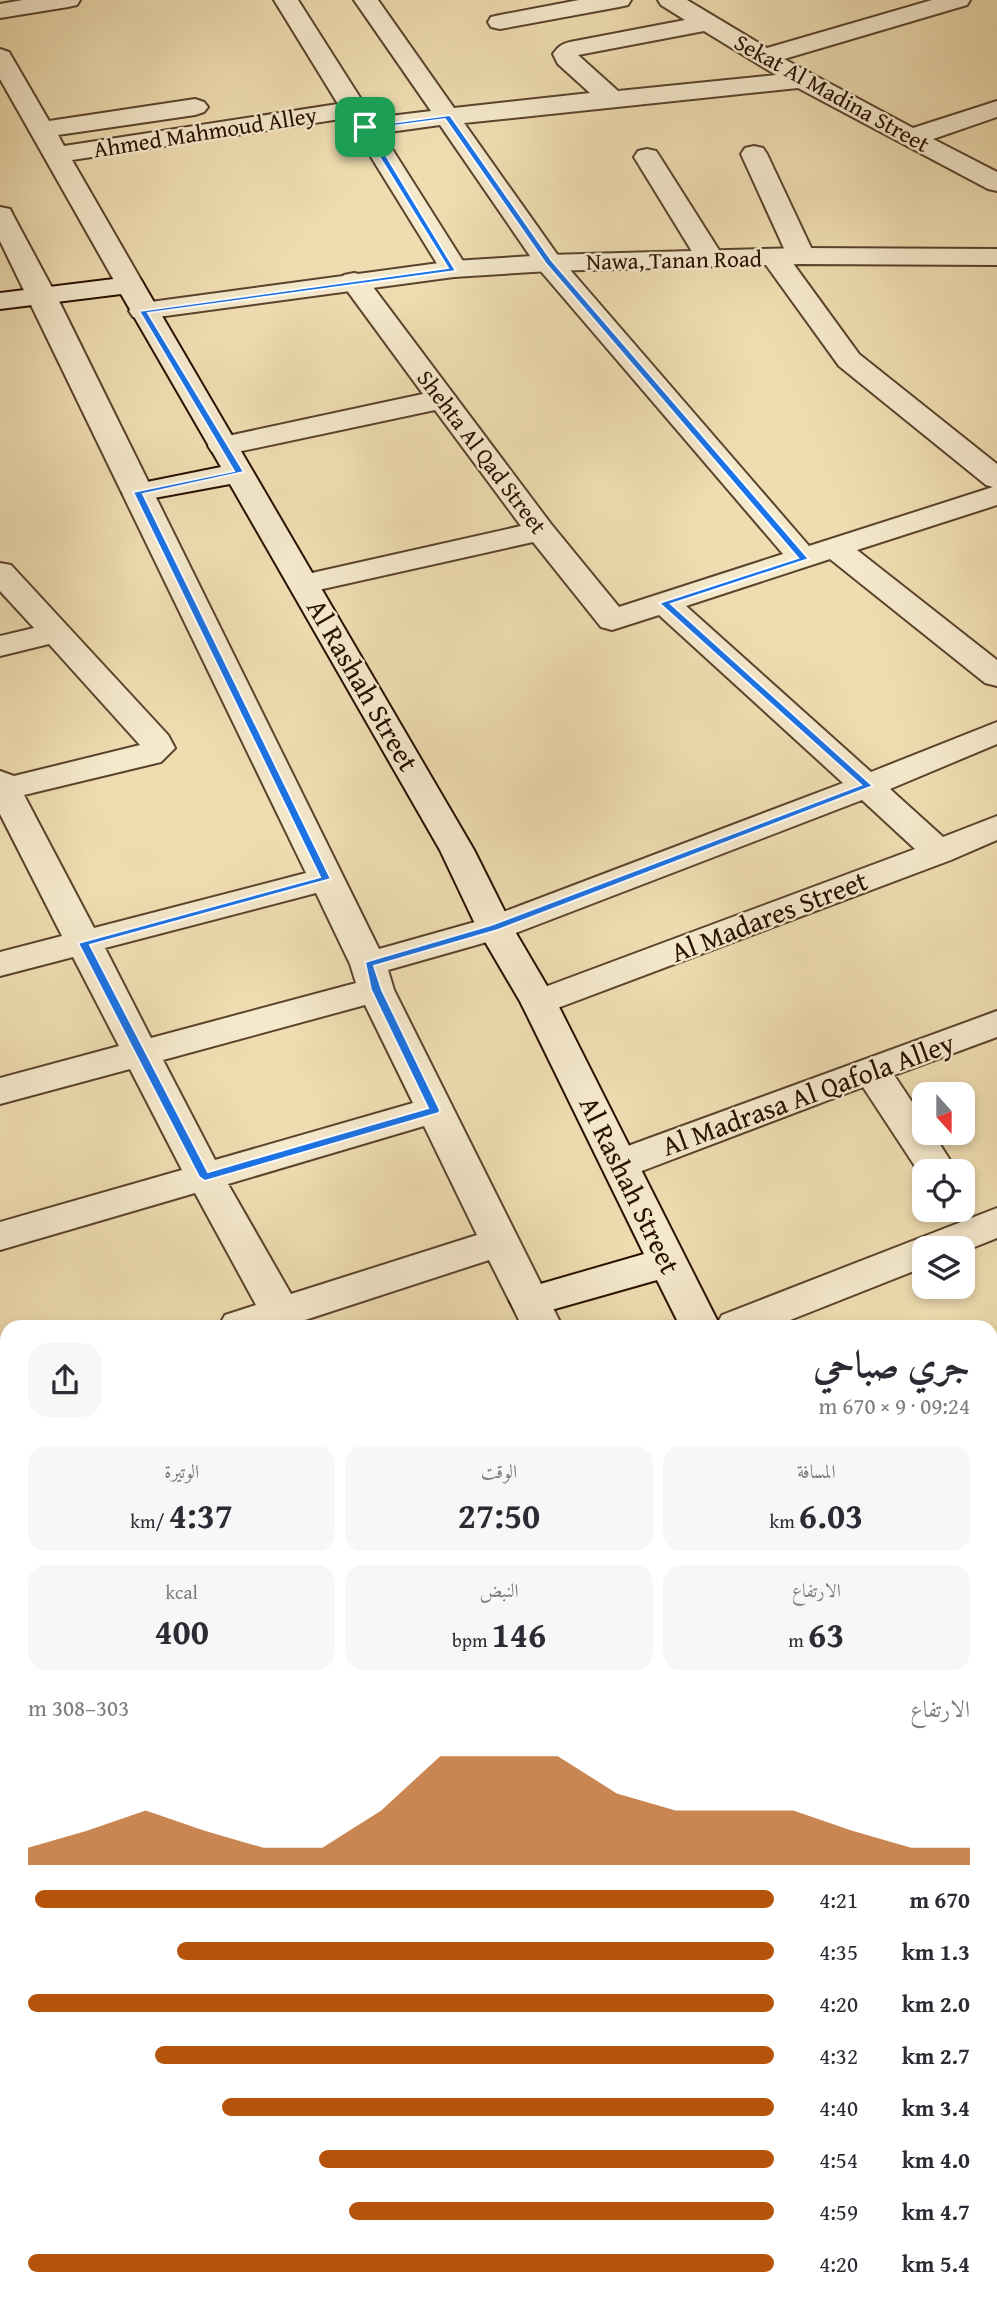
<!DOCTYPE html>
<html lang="ar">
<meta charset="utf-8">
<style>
:root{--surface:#fff;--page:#f7f7f7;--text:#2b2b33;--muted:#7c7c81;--accent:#b45309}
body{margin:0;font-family:"Gentium Book Plus",Amiri,serif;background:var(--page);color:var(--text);direction:rtl;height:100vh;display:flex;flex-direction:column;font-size:26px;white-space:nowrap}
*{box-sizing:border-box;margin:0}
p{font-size:23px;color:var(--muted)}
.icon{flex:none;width:38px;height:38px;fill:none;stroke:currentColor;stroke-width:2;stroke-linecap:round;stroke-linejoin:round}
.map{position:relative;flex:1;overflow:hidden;direction:ltr}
.side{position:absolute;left:0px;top:1320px;width:998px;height:989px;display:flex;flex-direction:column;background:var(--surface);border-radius:21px 21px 0 0;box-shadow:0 4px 10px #0003;direction:rtl}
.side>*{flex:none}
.needle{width:46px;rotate:159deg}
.fabs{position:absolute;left:912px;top:1082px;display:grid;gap:14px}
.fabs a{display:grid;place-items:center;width:63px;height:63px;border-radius:14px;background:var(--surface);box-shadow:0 4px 10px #0003;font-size:35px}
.pin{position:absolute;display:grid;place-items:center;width:60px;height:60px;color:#fff;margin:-30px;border-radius:14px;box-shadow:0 4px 10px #0006}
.round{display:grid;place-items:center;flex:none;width:74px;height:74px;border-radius:21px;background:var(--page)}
.summary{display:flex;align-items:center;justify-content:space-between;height:119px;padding:0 28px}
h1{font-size:38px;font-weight:700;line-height:52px}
.stats{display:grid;grid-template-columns:repeat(3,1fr);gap:10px;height:119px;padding:7px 28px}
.stats div{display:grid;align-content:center;border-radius:18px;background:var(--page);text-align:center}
.stats b{font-size:35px;font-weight:700}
.stats small{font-size:19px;font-weight:400}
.stats p{font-size:19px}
.chart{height:196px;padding:14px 28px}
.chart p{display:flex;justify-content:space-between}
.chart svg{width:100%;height:126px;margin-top:7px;fill:var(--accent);opacity:.7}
ul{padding:0 28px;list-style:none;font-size:23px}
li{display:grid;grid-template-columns:112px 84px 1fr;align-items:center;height:52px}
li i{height:18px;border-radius:9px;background:var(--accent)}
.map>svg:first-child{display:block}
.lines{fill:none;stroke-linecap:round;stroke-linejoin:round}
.minor-casing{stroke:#5a432d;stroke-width:4}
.tertiary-casing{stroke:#5a432d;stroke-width:4}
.secondary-casing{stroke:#281001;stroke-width:4}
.minor{fill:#f5e9cc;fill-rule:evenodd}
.tertiary{fill:#f5e9cc;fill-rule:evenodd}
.secondary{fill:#f5e9cc;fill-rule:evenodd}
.route{fill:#1a73e8;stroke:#fff;stroke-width:2;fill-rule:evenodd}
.labels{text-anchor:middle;stroke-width:5;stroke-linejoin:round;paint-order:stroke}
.far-street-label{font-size:23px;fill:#281001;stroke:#f5e9cc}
.street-label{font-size:28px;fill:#281001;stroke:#f5e9cc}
</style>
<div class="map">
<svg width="997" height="2308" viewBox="0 0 997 2308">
<rect width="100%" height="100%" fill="#efddb1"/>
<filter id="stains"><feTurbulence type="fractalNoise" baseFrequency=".00286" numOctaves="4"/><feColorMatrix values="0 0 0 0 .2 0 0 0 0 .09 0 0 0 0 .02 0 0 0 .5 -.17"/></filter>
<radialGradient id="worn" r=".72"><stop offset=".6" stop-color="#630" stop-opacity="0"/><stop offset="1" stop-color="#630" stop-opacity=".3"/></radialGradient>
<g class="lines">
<!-- minor casing -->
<g class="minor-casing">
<path id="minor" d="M23 0H80L77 5 68 7 0 18V4Z
M274 0H298L373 118 431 111 354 0H378L454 108 590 93 558 64 553 54C558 47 561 44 570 42L685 20 661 5 658 0H687L767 48 932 0H970L967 5 784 59 913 128 997 101V117L933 139 997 172V191L988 189 798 88 464 123 559 257 809 546 993 487 986 485 839 366 761 258 765 252 775 250 787 255 741 154 745 148 754 146 763 148 767 154 815 256 811 262 801 264 792 262 859 354 997 464V505L857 550 997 660V686L985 683 830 559 686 606 871 772 997 722V744L890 789 943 837 997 816V840L951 860 539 1015 526 1012 521 1003 526 994 915 849 862 800 508 936 388 970 394 990 562 1326H522L489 1260 305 1320 308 1326H219L225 1315 256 1305 195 1193 0 1250V1222L182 1170 130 1069 0 1104V1078L119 1046 73 957 0 976V952L62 936 0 814V771L14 776 140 745 49 644 0 656V636L34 628 0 591V563L11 565 168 735 175 748 161 762 24 795 94 928 306 873 0 241V207L10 209 13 215 57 297 379 949 482 920 843 783 659 615 612 630 601 627 533 542 305 593 294 591 289 584 294 577 521 526 435 410 223 455 212 452 208 446 212 440 223 437 423 394 340 281 344 275 354 273 364 275 551 524 619 607 783 554 539 269 440 125 382 133 468 269 464 275 454 277 444 275 347 118 72 160 144 285 140 291 130 293 120 291 0 79V49L9 52 49 121 195 99 204 102 208 107 204 112 195 115 58 135 64 146 338 104ZM704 31 776 75 618 91 578 55ZM316 893 350 964 356 983 151 1038 105 948ZM365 1005 413 1103 215 1160 163 1060ZM424 1126 477 1235 291 1294 228 1184Z
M579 0H631L628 5 619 7 500 29 491 27 488 22 491 17 500 15Z
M647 149 656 151 660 157 724 258 720 264 710 266 700 264 696 258 634 157 638 151Z
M997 1011V1037L894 1075 924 1120V1132H932L957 1171H924V1180L863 1087 634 1174 620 1177 606 1174 601 1164 606 1154Z
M997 1208V1238L962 1252V1248H924V1267L775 1326H716L722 1315Z
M997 1336V1366L990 1368V1338Z
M7 1385V1417L0 1419V1387Z
M7 1526V1560L0 1562V1528Z
M5 1669H7V1711L0 1709V1670Z
M997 1750V1788L990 1789V1751Z
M7 2219V2267L0 2269V2221Z
M990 2236 997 2238V2299L990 2296Z
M240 2301H292L294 2308H242Z
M700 2301H752L755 2308H703Z"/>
</g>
<!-- tertiary casing -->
<g class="tertiary-casing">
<path id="tertiary" d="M801 248 997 249V265L801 264 549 271 454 277 143 319 133 317 129 311 133 305 143 303 454 261 549 255Z"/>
</g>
<!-- secondary casing -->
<g class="secondary-casing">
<path id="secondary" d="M130 277 140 279 144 285 474 850 513 928 557 1003 720 1326H680L657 1280 530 1316 516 1311 510 1301 516 1291 644 1254 521 1003 477 928 440 850 230 484 138 501 127 498 123 492 127 486 221 467 121 294 0 309V293Z
M990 1888 997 1890V1942L990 1939Z"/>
</g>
<!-- minor -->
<use href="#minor" class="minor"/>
<!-- tertiary -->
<use href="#tertiary" class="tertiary"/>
<!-- secondary -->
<use href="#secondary" class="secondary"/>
</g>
<!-- route -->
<path class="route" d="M450 115 552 261 809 559 671 604 873 786 498 930 374 966 382 990 440 1110 439 1113 205 1181 199 1177 78 943 320 877 133 492 234 471 139 311 448 268 361 127ZM445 119 546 264 798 558 659 603 861 785 491 925 365 962 371 990 428 1108 208 1172 90 945 331 879 143 494 244 472 148 313 456 271 370 129Z"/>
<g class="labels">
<!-- far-street labels -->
<g class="far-street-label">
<text transform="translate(832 93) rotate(29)" y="8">Sekat Al Madina Street</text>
<text transform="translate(205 132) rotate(-9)" y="8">Ahmed Mahmoud Alley</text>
<text transform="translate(674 260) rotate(-1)" y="8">Nawa, Tanan Road</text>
<text transform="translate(482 452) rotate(53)" y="8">Shehta Al Qad Street</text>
</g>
<!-- street labels -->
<g class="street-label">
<text transform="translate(363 685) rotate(60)" y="10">Al Rashah Street</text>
<text transform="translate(769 916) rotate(-21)" y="10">Al Madares Street</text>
<text transform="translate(808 1094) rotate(-20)" y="10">Al Madrasa Al Qafola Alley</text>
<text transform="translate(630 1185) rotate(64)" y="10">Al Rashah Street</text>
</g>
</g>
<rect width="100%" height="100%" filter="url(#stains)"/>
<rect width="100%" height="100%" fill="url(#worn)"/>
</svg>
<div class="fabs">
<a><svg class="needle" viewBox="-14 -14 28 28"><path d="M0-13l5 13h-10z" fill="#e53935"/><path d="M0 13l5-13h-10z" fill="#7c7c81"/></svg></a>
<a><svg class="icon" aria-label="locate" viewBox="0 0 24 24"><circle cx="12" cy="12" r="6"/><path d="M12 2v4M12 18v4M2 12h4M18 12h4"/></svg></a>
<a><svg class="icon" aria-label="layers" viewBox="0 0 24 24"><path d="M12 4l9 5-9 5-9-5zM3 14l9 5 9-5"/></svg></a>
</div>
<div class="pin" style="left:365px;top:127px;background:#1e9e55"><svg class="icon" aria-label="arrive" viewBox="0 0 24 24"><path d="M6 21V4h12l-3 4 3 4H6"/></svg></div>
<section class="side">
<div class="summary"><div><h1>جري صباحي</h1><p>09:24 · 9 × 670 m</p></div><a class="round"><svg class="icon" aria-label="share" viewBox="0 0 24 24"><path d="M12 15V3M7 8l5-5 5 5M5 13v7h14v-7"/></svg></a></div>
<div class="stats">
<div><p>المسافة</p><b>6.03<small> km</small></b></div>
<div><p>الوقت</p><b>27:50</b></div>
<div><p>الوتيرة</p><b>4:37<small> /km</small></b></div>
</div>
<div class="stats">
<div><p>الارتفاع</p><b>63<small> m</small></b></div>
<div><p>النبض</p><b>146<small> bpm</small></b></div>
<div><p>kcal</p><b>400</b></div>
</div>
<div class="chart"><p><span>الارتفاع</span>303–308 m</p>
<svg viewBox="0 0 160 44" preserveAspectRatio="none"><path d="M0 44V38L10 32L20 25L30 32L40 38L50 38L60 25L70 6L80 6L90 6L100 19L110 25L120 25L130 25L140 32L150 38L160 38V44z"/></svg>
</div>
<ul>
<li><b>670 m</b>4:21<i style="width:99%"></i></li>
<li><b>1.3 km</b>4:35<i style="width:80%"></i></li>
<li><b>2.0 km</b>4:20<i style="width:100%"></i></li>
<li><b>2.7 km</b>4:32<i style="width:83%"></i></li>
<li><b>3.4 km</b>4:40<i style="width:74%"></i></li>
<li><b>4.0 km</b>4:54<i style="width:61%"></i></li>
<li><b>4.7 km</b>4:59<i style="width:57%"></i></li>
<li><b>5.4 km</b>4:20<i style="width:100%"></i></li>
</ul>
</section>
</div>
